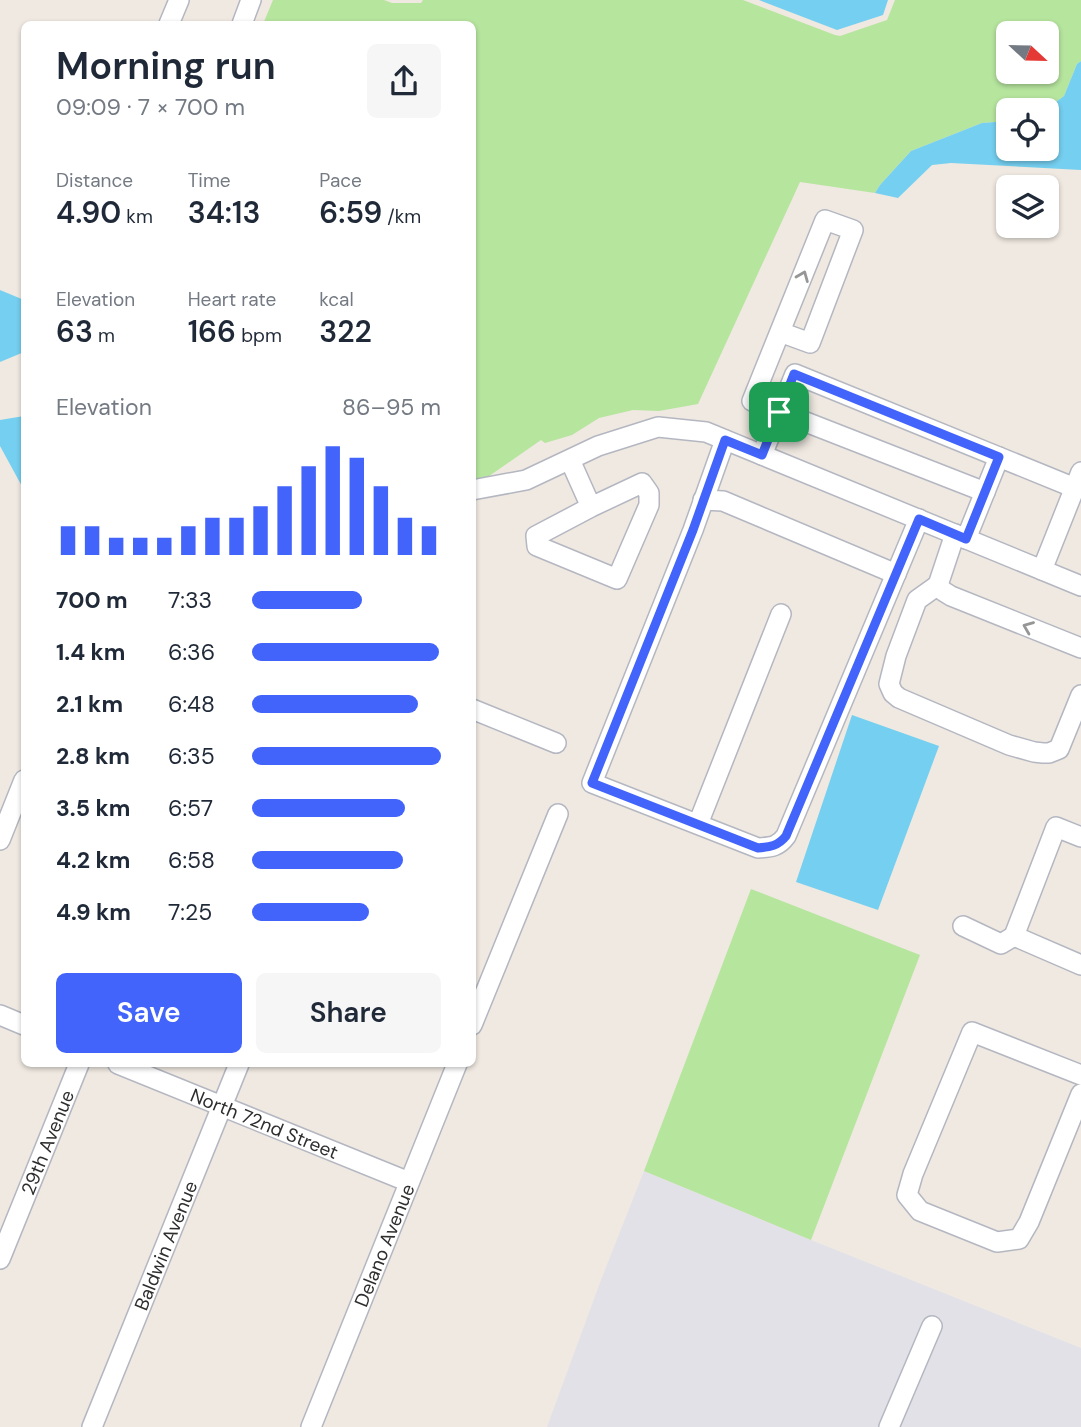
<!DOCTYPE html>
<meta charset="utf-8">
<style>
:root{--surface:#fff;--page:#f6f6f7;--text:#1f2937;--muted:#747a83;--accent:#4264fb}
body{margin:0;font-family:"DM Sans",sans-serif;background:var(--page);color:var(--text);height:100vh;display:flex;flex-direction:column;font-size:26px;white-space:nowrap}
*{box-sizing:border-box;margin:0}
p{font-size:23px;color:var(--muted)}
.icon{flex:none;width:38px;height:38px;fill:none;stroke:currentColor;stroke-width:2;stroke-linecap:round;stroke-linejoin:round}
.map{position:relative;flex:1;overflow:hidden}
.panel{position:absolute;left:21px;top:21px;width:455px;height:1046px;display:flex;flex-direction:column;background:var(--surface);border-radius:10px;box-shadow:0 2px 5px #0004}
.panel>*{flex:none}
.needle{width:46px;rotate:112deg}
.controls{position:absolute;left:996px;top:21px;display:grid;gap:14px}
.controls a{display:grid;place-items:center;width:63px;height:63px;border-radius:10px;background:var(--surface);box-shadow:0 2px 5px #0004;font-size:35px}
.pin{position:absolute;display:grid;place-items:center;width:60px;height:60px;color:#fff;margin:-30px;border-radius:14px;box-shadow:0 4px 10px #0006}
.round{display:grid;place-items:center;flex:none;width:74px;height:74px;border-radius:10px;background:var(--page)}
.head{display:flex;align-items:center;justify-content:space-between;height:119px;padding:0 35px}
h1{font-size:38px;font-weight:600;line-height:52px}
.stats{display:grid;grid-template-columns:repeat(3,1fr);gap:10px;height:119px;padding:7px 35px}
.stats div{display:grid;align-content:center}
.stats b{font-size:30px;font-weight:600}
.stats small{font-size:19px;font-weight:400}
.stats p{font-size:19px}
.chart{height:196px;padding:14px 35px}
.chart p{display:flex;justify-content:space-between}
.chart svg{width:100%;height:126px;margin-top:7px;stroke:var(--accent);stroke-width:6}
.primary-button{display:flex;gap:14px;margin-top:auto;padding:14px 35px}
.primary-button a{flex:1;height:80px;border-radius:10px;background:var(--accent);color:#fff;font-size:28px;font-weight:600;line-height:80px;text-align:center}
.primary-button a+a{background:var(--page);color:var(--text)}
ul{padding:0 35px;list-style:none;font-size:23px}
li{display:grid;grid-template-columns:112px 84px 1fr;align-items:center;height:52px}
li i{height:18px;border-radius:9px;background:var(--accent)}
.map>svg:first-child{display:block}
.industrial{fill:#e3e1e8}
.green{fill:#b6e59e;fill-rule:evenodd}
.water{fill:#75cff0}
.lines{fill:none;stroke-linecap:round;stroke-linejoin:round}
.minor-casing{stroke:#b4b7c1;stroke-width:22}
.minor{stroke:#fff;stroke-width:19}
.oneway{stroke:#969696}
.route-casing{stroke:#fff;stroke-width:14}
.route{stroke:#4264fb;stroke-width:9}
.labels{text-anchor:middle;stroke-width:7;stroke-linejoin:round;paint-order:stroke}
.street-label{font-size:19px;fill:#2e2e2e;stroke:#fff}
</style>
<div class="map">
<svg width="1081" height="1427" viewBox="0 0 1081 1427">
<rect width="100%" height="100%" fill="#efe9e1"/>
<!-- industrial -->
<path class="industrial" d="M644 1171 811 1240 1081 1348V1427H547L601 1280Z"/>
<!-- green -->
<path class="green" d="M273 0H384L392 3H421L423 0H743L835 35 840 36 887 20 895 0H1081V61L1077 64 1064 96 1045 110H1008V121L982 123 911 151 880 185 875 193 800 182 698 404 659 411 633 410 599 418 572 435 545 443 541 440 482 481 473 483 472 24H263ZM1008 33H1046V72H1008Z
M751 889 920 955 811 1240 644 1171Z"/>
<!-- water -->
<path class="water" d="M759 0H888L883 15 837 30Z
M1081 61V170L951 163 932 165 898 198 875 193 880 185 911 151 982 123 1008 121V149H1046L1045 110 1064 96 1077 64Z
M0 290 24 300V352L0 362Z
M24 416V490L0 446V420Z
M852 715 939 746 878 910 796 882Z"/>
<g class="lines">
<!-- minor casing -->
<g class="minor-casing">
<g id="minor">
<path d="M169 24 179 0"/>
<path d="M242 24 251 0"/>
<path d="M780 332 810 343 853 230 825 220 752 401 985 492"/>
<path d="M725 440 693 530 592 783 758 848C771 847 778 847 786 836L919 519"/>
<path d="M762 455 795 374 1075 488"/>
<path d="M570 460 591 507 642 483 649 493V505L617 579 537 546 536 536 591 507"/>
<path d="M472 490 526 480 598 446 658 427 706 432 1081 586"/>
<path d="M703 500 723 501 896 574"/>
<path d="M955 534 938 585 943 591 951 596 1081 648"/>
<path d="M966 539 999 457"/>
<path d="M1042 570 1081 472"/>
<path d="M938 585 917 600 896 656 889 684 893 693 899 698 1009 745 1034 752 1043 753H1049L1059 749 1081 695"/>
<path d="M472 709 556 743"/>
<path d="M698 824 781 614"/>
<path d="M0 840 24 780"/>
<path d="M963 926 1001 944 1014 936 1056 827 1081 837"/>
<path d="M1014 936 1081 965"/>
<path d="M0 1015 24 1025"/>
<path d="M472 1025 558 814"/>
<path id="s1" d="M118 1064 409 1182"/>
<path d="M1081 1075 972 1032 913 1174 907 1195 920 1211 997 1242 1019 1239 1029 1222 1081 1094"/>
<path id="s2" d="M0 1259 79 1064"/>
<path id="s3" d="M92 1427 239 1064"/>
<path id="s4" d="M311 1427 457 1064"/>
<path d="M889 1427 932 1326"/>
</g>
</g>
<!-- minor -->
<use href="#minor" class="minor"/>
</g>
<!-- one-way arrows -->
<defs><path id="oneway-chevron" d="M-2-3.5L2.5 0L-2 3.5" fill="none" stroke-width="1.6" stroke-linecap="round" stroke-linejoin="round" transform="scale(1.75)"/></defs>
<g class="oneway">
<use href="#oneway-chevron" transform="translate(803 276) rotate(-68)"/>
<use href="#oneway-chevron" transform="translate(1028 627) rotate(-158)"/>
</g>
<g class="lines">
<!-- route casing -->
<g class="route-casing">
<path id="route" d="M794 374 999 457 966 539 919 519 786 836C778 846 770 847 758 848L592 783 693 530 725 440 762 455Z"/>
</g>
<!-- route -->
<use href="#route" class="route"/>
</g>
<g class="labels">
<!-- street labels -->
<g class="street-label">
<text dy="7" stroke="none"><textPath href="#s1" startOffset="158">North 72nd Street</textPath></text>
<text dy="7" stroke="none"><textPath href="#s2" startOffset="126">29th Avenue</textPath></text>
<text dy="7" stroke="none"><textPath href="#s3" startOffset="196">Baldwin Avenue</textPath></text>
<text dy="7" stroke="none"><textPath href="#s4" startOffset="196">Delano Avenue</textPath></text>
</g>
</g>
</svg>
<div class="controls">
<a><svg class="needle" viewBox="-14 -14 28 28"><path d="M0-13l5 13h-10z" fill="#e53935"/><path d="M0 13l5-13h-10z" fill="#747a83"/></svg></a>
<a><svg class="icon" aria-label="locate" viewBox="0 0 24 24"><circle cx="12" cy="12" r="6"/><path d="M12 2v4M12 18v4M2 12h4M18 12h4"/></svg></a>
<a><svg class="icon" aria-label="layers" viewBox="0 0 24 24"><path d="M12 4l9 5-9 5-9-5zM3 14l9 5 9-5"/></svg></a>
</div>
<div class="pin" style="left:779px;top:412px;background:#1e9e55"><svg class="icon" aria-label="arrive" viewBox="0 0 24 24"><path d="M6 21V4h12l-3 4 3 4H6"/></svg></div>
<section class="panel">
<div class="head"><div><h1>Morning run</h1><p>09:09 · 7 × 700 m</p></div><a class="round"><svg class="icon" aria-label="share" viewBox="0 0 24 24"><path d="M12 15V3M7 8l5-5 5 5M5 13v7h14v-7"/></svg></a></div>
<div class="stats">
<div><p>Distance</p><b>4.90<small> km</small></b></div>
<div><p>Time</p><b>34:13</b></div>
<div><p>Pace</p><b>6:59<small> /km</small></b></div>
</div>
<div class="stats">
<div><p>Elevation</p><b>63<small> m</small></b></div>
<div><p>Heart rate</p><b>166<small> bpm</small></b></div>
<div><p>kcal</p><b>322</b></div>
</div>
<div class="chart"><p><span>Elevation</span>86–95 m</p>
<svg viewBox="0 0 160 44" preserveAspectRatio="none"><path d="M5 44V34M15 44V34M25 44V38M35 44V38M45 44V38M55 44V34M65 44V31M75 44V31M85 44V27M95 44V20M105 44V13M115 44V6M125 44V10M135 44V20M145 44V31M155 44V34"/></svg>
</div>
<ul>
<li><b>700 m</b>7:33<i style="width:58%"></i></li>
<li><b>1.4 km</b>6:36<i style="width:99%"></i></li>
<li><b>2.1 km</b>6:48<i style="width:88%"></i></li>
<li><b>2.8 km</b>6:35<i style="width:100%"></i></li>
<li><b>3.5 km</b>6:57<i style="width:81%"></i></li>
<li><b>4.2 km</b>6:58<i style="width:80%"></i></li>
<li><b>4.9 km</b>7:25<i style="width:62%"></i></li>
</ul>
<div class="primary-button"><a>Save</a><a>Share</a></div>
</section>
</div>
